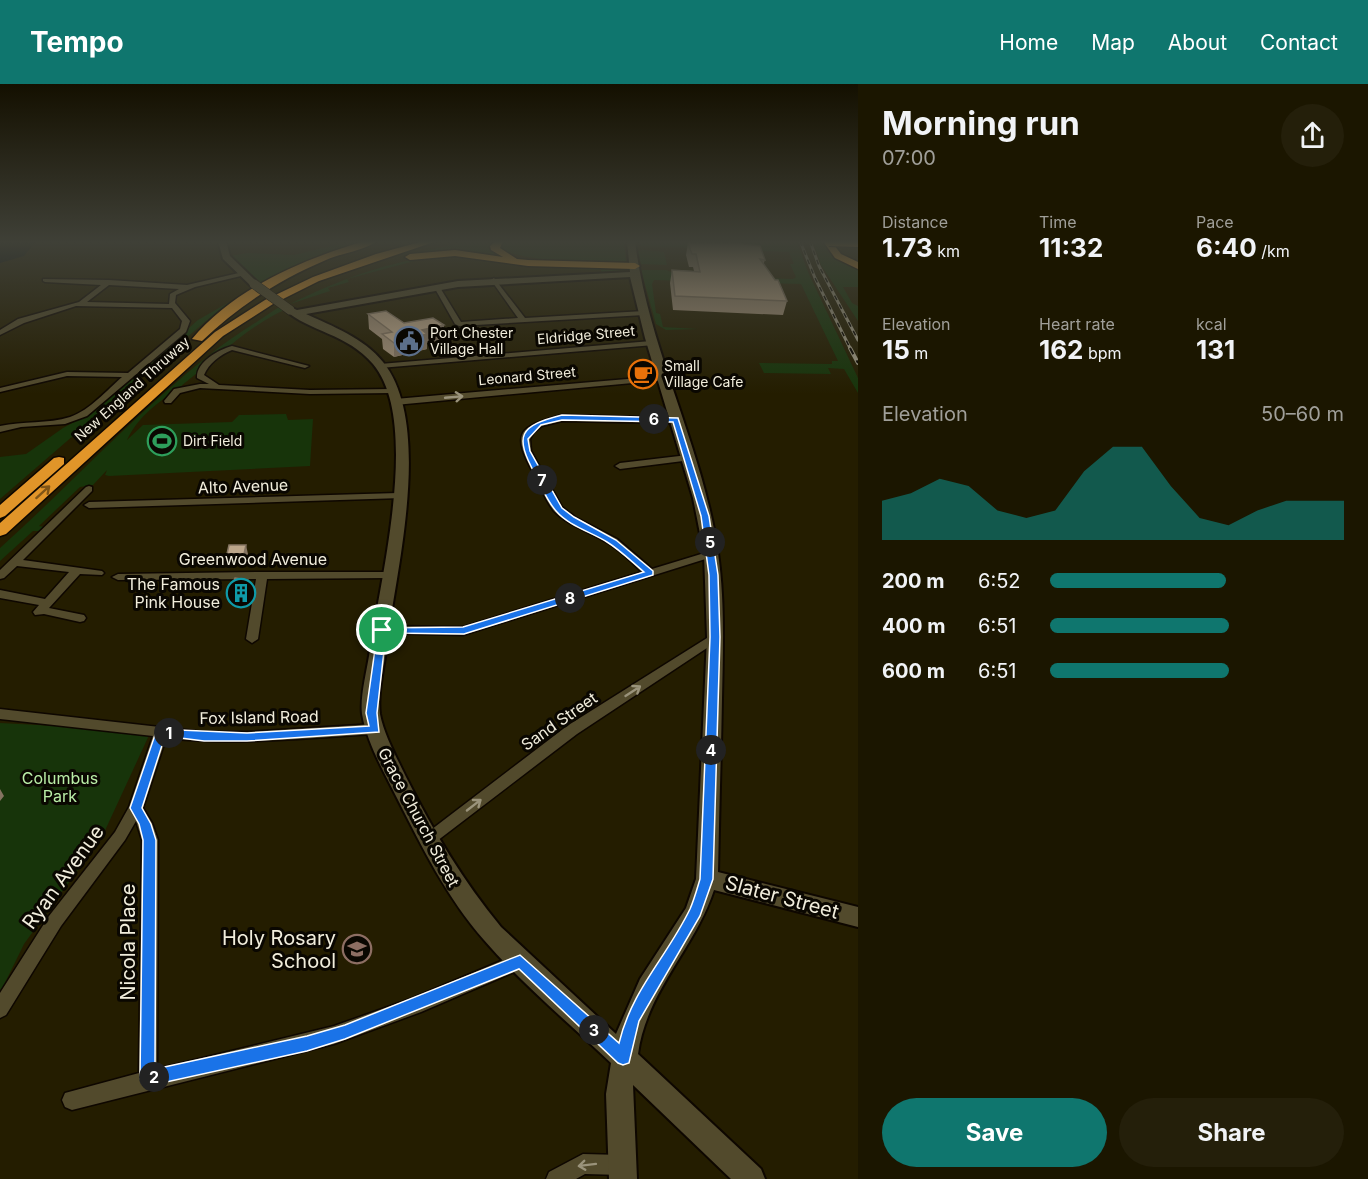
<!DOCTYPE html>
<meta charset="utf-8">
<style>
:root{--surface:#1b1600;--page:#241f0a;--text:#f1f3f6;--muted:#a09f99;--accent:#0f766e}
body{margin:0;font-family:Inter,sans-serif;background:var(--page);color:var(--text);height:100vh;display:flex;flex-direction:column;font-size:22px;white-space:nowrap}
*{box-sizing:border-box;margin:0}
p{font-size:20px;color:var(--muted)}
.icon{flex:none;width:33px;height:33px;fill:none;stroke:currentColor;stroke-width:2;stroke-linecap:round;stroke-linejoin:round}
.map{position:relative;flex:1;overflow:hidden}
.sheet{display:flex;flex-direction:column;background:var(--surface);width:510px}
.sheet>*{flex:none}
.pin{position:absolute;display:grid;place-items:center;width:51px;height:51px;color:#fff;margin:-26px;border:3px solid #fff;border-radius:50%;box-shadow:0 2px 6px #0007}
.km{position:absolute;width:30px;height:30px;margin:-15px;border-radius:50%;background:#222;color:#fff;font-size:16px;line-height:30px;text-align:center}
.round{display:grid;place-items:center;flex:none;width:63px;height:63px;border-radius:32px;background:var(--page)}
.headline{display:flex;align-items:center;justify-content:space-between;height:102px;padding:0 24px}
h1{font-size:33px;font-weight:700;line-height:45px}
.figures{display:grid;grid-template-columns:repeat(3,1fr);gap:9px;height:102px;padding:6px 24px}
.figures div{display:grid;align-content:center}
.figures b{font-size:26px;font-weight:700}
.figures small{font-size:16px;font-weight:400}
.figures p{font-size:16px}
.chart{height:168px;padding:12px 24px}
.chart p{display:flex;justify-content:space-between}
.chart svg{width:100%;height:108px;margin-top:6px;fill:var(--accent);opacity:.7}
.action{display:flex;gap:12px;margin-top:auto;padding:12px 24px}
.action a{flex:1;height:69px;border-radius:36px;background:var(--accent);color:#fff;font-size:24px;font-weight:700;line-height:69px;text-align:center}
.action a+a{background:var(--page);color:var(--text)}
ul{padding:0 24px;list-style:none;font-size:20px}
li{display:grid;grid-template-columns:96px 72px 1fr;align-items:center;height:45px}
li i{height:15px;border-radius:8px;background:var(--accent)}
header{display:flex;align-items:center;gap:36px;box-sizing:border-box;height:84px;padding:0 30px;background:var(--accent);color:#fff}
header strong{font-size:28px}
nav{display:flex;gap:33px;margin-inline-start:auto;font-size:21px}
main{display:flex;flex:1;min-height:0}
.map>svg:first-child{display:block}
.green{fill:#17340a}
.water{fill:#00090d}
.lines{fill:none;stroke-linecap:round;stroke-linejoin:round}
.minor-casing{stroke:#0e0700;stroke-width:3}
.tertiary-casing{stroke:#0e0700;stroke-width:4}
.motorway-casing{stroke:#0e0700;stroke-width:3}
.minor{fill:#524a2c;fill-rule:evenodd}
.tertiary{fill:#524a2c;fill-rule:evenodd}
.motorway{fill:#e19529;fill-rule:evenodd}
.rail-far1-casing{stroke:#9d9782;stroke-width:3}
.rail-casing{stroke:#9d9782;stroke-width:4}
.rail-far1{stroke:#0a0701;stroke-width:1.5;stroke-dasharray:5;stroke-linecap:butt}
.rail{stroke:#0a0701;stroke-width:2;stroke-dasharray:7;stroke-linecap:butt}
.tertiary-bridge-casing{stroke:#0e0700;stroke-width:10;stroke-linecap:butt}
.motorway-bridge-casing{stroke:#0e0700;stroke-width:12;stroke-linecap:butt}
.tertiary-bridge{stroke:#524a2c;stroke-width:9}
.motorway-bridge{stroke:#e19529;stroke-width:10}
.wall{fill:#a28f77}
.shaded-wall{fill:#847461}
.building{fill:#bca68a;stroke:#847461;stroke-width:1.5}
.oneway{stroke:#9a937b}
.oneway2{stroke:#805517}
.route{fill:#1a73e8;stroke:#fff;stroke-width:1.5;fill-rule:evenodd}
.labels{text-anchor:middle;stroke-width:6;stroke-linejoin:round;paint-order:stroke}
.far-poi-label{font-size:14px;fill:#f1eddc;stroke:#0a0701;text-anchor:start}
.far-street-label{font-size:14px;fill:#f1eddc;stroke:#0a0701}
.street-label{font-size:16px;fill:#f1eddc;stroke:#0a0701}
.poi-label{font-size:16px;fill:#f1eddc;stroke:#0a0701;text-anchor:end}
.park-label{font-size:16px;fill:#baeea7;stroke:#0a0701}
.near-street-label{font-size:20px;fill:#f1eddc;stroke:#0a0701}
.near-poi-label{font-size:20px;fill:#f1eddc;stroke:#0a0701;text-anchor:end}
</style>
<header>
<strong>Tempo</strong>
<nav><a>Home</a><a>Map</a><a>About</a><a>Contact</a></nav>
</header>
<main>
<div class="map">
<svg width="858" height="1095" viewBox="0 0 858 1095">
<rect width="100%" height="100%" fill="#241d00"/>
<!-- green -->
<path class="green" d="M352 157H366L328 170 264 201 230 172 248 169 294 171Z
M470 157H494L489 164 495 170H411Z
M503 157H624L626 177C608 183 510 176 499 163Z
M638 157 797 158 808 188 858 294V309L844 285 828 284 831 290 764 289 759 279 832 280V277H838L801 200 654 196 652 200 656 229 660 230 663 243 698 245 666 246 656 240 641 186H666L680 191 793 195 796 193 790 180H794L789 168 641 162Z
M813 157H822C828 173 843 178 858 185V203H843L852 219 858 222V237L821 181Z
M644 166 664 168 667 181 641 180 638 167Z
M443 171 532 181 627 187 602 189 601 186 518 182 456 173 422 175 347 195 349 198 328 204 330 207 290 220C339 196 388 177 443 171Z
M252 205 206 237 0 415V373L26 370 63 344 91 329 198 236Z
M279 223 284 226C246 244 219 272 186 298 163 317 141 327 127 356L143 341 232 338 239 331 286 330 288 336 313 335 310 382 109 392 105 391 107 386 93 401 80 403 39 442 44 443 40 447H33L0 477V464C69 402 136 329 208 272 230 254 256 239 279 223Z
M0 639 151 647 102 753 24 860 0 909Z"/>
<!-- water -->
<path class="water" d="M0 157H36L24 172 0 179Z"/>
<g class="lines">
<!-- minor casing -->
<g class="minor-casing">
<path id="minor" d="M243 188 246 190 245 191 195 203 176 211 175 219 190 237 186 248 87 332 65 340 21 343 0 348V342C23 337 48 340 70 333 90 326 107 306 122 293L67 292 0 308V304L67 288 128 289 180 245 182 237 172 224 76 222 24 239 0 251V246L18 235 79 218 101 201 45 198 43 197V195L109 196 187 201ZM109 201 179 205 170 210 169 220 87 218Z
M494 194 525 234 644 227 648 229 644 231 459 242 455 240 434 203 439 202 461 238 518 234 491 196Z
M651 257 655 259 654 261 380 284 376 282 380 280Z
M232 262 309 282 305 284 232 266C220 271 209 279 204 291L219 301 310 306 392 305 396 307 392 309 310 310 200 304 180 309 171 319H165L164 317 174 305 200 300H209L197 294C196 278 218 266 232 262Z
M662 292H665V296L395 321 391 318 395 315Z
M562 331 679 334 680 336 676 339 562 337 542 342 534 348 530 355 531 367 562 423 575 433 617 455 652 485 711 467 715 468 716 470 715 472 463 551 378 549 376 546 378 543 382 542 463 543 642 488C631 478 619 465 606 458 590 448 567 441 554 427 546 417 540 402 534 390 511 348 518 343 562 331Z
M688 371 693 374 691 376 620 385 615 382 620 379Z
M89 402 92 403V407L23 476 102 487 104 489 102 491 80 490 49 524 84 531 86 534 84 537 80 538 44 530 35 531 33 528 39 521 0 514V506L45 515 69 488 17 482 4 494 0 495V486L86 403Z
M398 409 403 412 402 414 89 424 84 421 89 418Z
M262 488H388L394 491 388 494 267 495 258 555 252 559 246 555 256 495 118 496 112 493 118 490Z
M715 549 721 553 719 556 577 650 433 760 428 762 423 760 420 756 423 752 567 642Z
M0 625 204 648H247L375 640 380 641 382 645 380 649 375 650C305 654 236 662 166 654L143 724 152 739 158 756 157 985 334 942 413 914 520 869 526 871 529 877 526 883 421 928 334 960 72 1026 65 1023 62 1016 65 1009 139 989 142 756 136 737 125 756 61 842 6 931 0 934V909L49 832 115 748 129 723 153 652 0 635Z
M583 1070 622 1071 629 1074 632 1081 629 1088 622 1091 585 1090 576 1095H546L549 1088Z"/>
</g>
<!-- tertiary casing -->
<g class="tertiary-casing">
<path id="tertiary" d="M218 157H226L230 172 257 198V202H251L223 175Z
M627 157H635C648 265 703 362 718 469 725 517 723 567 722 615 721 673 719 731 718 788L858 823V843L714 806C695 864 646 908 638 970L761 1085 765 1095H731L633 1001 637 1095H609L606 1010 611 979C569 939 522 900 484 856 447 814 422 763 397 714 384 688 367 659 362 630 360 613 366 590 369 572 379 500 422 338 373 280 348 250 308 247 285 226L290 223 297 226 458 197 630 188ZM630 193 645 254 693 414 704 470 707 553 696 795 686 824 640 895 616 950 501 843C463 797 433 747 406 693 397 674 384 651 380 630 377 608 385 580 387 558 397 483 433 340 383 278 364 254 332 242 306 230L458 203Z"/>
</g>
<!-- motorway casing -->
<g class="motorway-casing">
<path id="motorway" d="M365 157H377C364 167 341 169 326 176 279 196 238 222 202 257L192 255C234 204 304 175 365 157Z
M424 157H437L319 197 273 220 223 252 6 450 0 452V439L215 248 265 216 313 193 376 170Z
M495 157H503L500 164 517 175 528 176 635 179 640 182 635 185 528 182 455 172 410 176 405 173 410 170 455 166 503 173 491 166 490 162Z
M823 157H831L841 170 858 178V185L835 174Z
M59 373 64 374V380L5 432 0 434V421L54 374Z"/>
</g>
<!-- minor -->
<use href="#minor" class="minor"/>
<!-- tertiary -->
<use href="#tertiary" class="tertiary"/>
<!-- motorway -->
<use href="#motorway" class="motorway"/>
<!-- rail-far1 casing -->
<g class="rail-far1-casing">
<path id="rail-far1" d="M800 157 815 194 851 266
M810 157 819 182 858 256"/>
</g>
<!-- rail casing -->
<g class="rail-casing">
<path id="rail" d="M850 264 858 279"/>
</g>
<!-- rail-far1 -->
<use href="#rail-far1" class="rail-far1"/>
<!-- rail -->
<use href="#rail" class="rail"/>
<!-- tertiary-bridge casing -->
<g class="tertiary-bridge-casing">
<path id="tertiary-bridge" d="M254 200 290 226"/>
</g>
<!-- motorway-bridge casing -->
<g class="motorway-bridge-casing">
<path id="motorway-bridge" d="M829 157 858 158"/>
</g>
<!-- tertiary-bridge -->
<use href="#tertiary-bridge" class="tertiary-bridge"/>
<!-- motorway-bridge -->
<use href="#motorway-bridge" class="motorway-bridge"/>
</g>
<!-- wall -->
<path class="wall" d="M688 159 765 176 763 181 787 217 783 231 673 226 670 199 672 186 694 187 693 183H689L686 171Z
M368 230 444 255 427 259V265L394 273 383 265 382 255 369 245Z
M227 470H248L245 478H228Z
M248 496 250 504 247 519 232 518 230 509Z"/>
<!-- shaded-wall -->
<path class="shaded-wall" d="M444 241V255L427 259V265L394 273V259L422 246Z
M246 461 248 470 245 478 244 470Z
M248 496 250 504 247 519 245 511Z
M0 705 4 712 0 717Z"/>
<!-- building -->
<path class="building" d="M688 159H736L760 162 765 176 760 175 775 196H778L787 217 675 212 672 186 700 188 696 170H692Z
M386 227 404 239 433 234 444 241 422 246 427 250 394 259 382 250 392 248 368 230Z
M229 461H246L244 470H227Z
M235 494 248 496 245 511 230 509Z"/>
<!-- one-way arrows -->
<defs><path id="oneway-shaft" d="M-6 0H5M1.5-3L5.5 0L1.5 3" fill="none" stroke-width="1.6" stroke-linecap="round" stroke-linejoin="round" transform="scale(1.5)"/></defs>
<g class="oneway">
<use href="#oneway-shaft" transform="translate(454 313) rotate(-5)"/>
<use href="#oneway-shaft" transform="translate(633 607) rotate(-33)"/>
<use href="#oneway-shaft" transform="translate(474 721) rotate(-38)"/>
<use href="#oneway-shaft" transform="translate(587 1081) rotate(173)"/>
</g>
<use class="oneway2" href="#oneway-shaft" transform="translate(43 408) rotate(-42)"/>
<!-- sky -->
<linearGradient id="sky" x2="0" y2="1"><stop stop-color="#141000"/><stop offset="0.51" stop-color="#3f4037"/><stop offset="1" stop-color="#3f4037" stop-opacity="0"/></linearGradient>
<rect width="858" height="310" fill="url(#sky)"/>
<!-- route -->
<path class="route" d="M562 331 678 334 709 432 718 491 720 553 713 795 700 832 639 937 629 979 623 981 618 979 519 885 345 955 307 967 148 1002 142 1000 140 994 143 756 139 740 130 724 157 645 247 649 369 642 366 629 378 544 463 543 644 488C632 478 620 466 607 458 591 448 569 442 556 427 547 417 541 402 535 390 514 351 519 342 562 331ZM562 336 673 338 701 432 709 491 710 553 700 795C697 805 694 816 690 825 667 873 632 905 619 959L520 871 345 941 307 952 155 985 156 756 151 740 142 724 165 652 204 657H247L379 648 377 629 386 549 464 550 653 491V487L616 456 574 433 562 424 530 367 528 355 541 341Z"/>
<!-- icons -->
<defs>
<g id="civic-ring" transform="scale(1.5)"><circle r="9.5" fill="#0a0701" stroke="#5c6f8a" stroke-width="1.5"/><path d="M-.6-6.5H3V-4.5H.6V-3L4-1V1h2V6H-6V1h2V-1L-.6-3ZM-1.2 2.5V6h2.4V2.5Z" fill="#5c6f8a"/></g>
<g id="cafe-ring" transform="scale(1.5)"><circle r="9.5" fill="#0a0701" stroke="#e8710a" stroke-width="1.5"/><path d="M-5.5-4.5H6V0H3Q3 3.5 0 3.5H-2.5Q-5.5 3.5-5.5 0ZM3-3.2v2h1.7v-2ZM-6 4.5H4V6H-6Z" fill="#e8710a"/></g>
<g id="stadium-ring" transform="scale(1.5)"><circle r="9.5" fill="#0a0701" stroke="#2e9e5b" stroke-width="1.5"/><path d="M0-5a6.5 5 0 1 0 0 10a6.5 5 0 1 0 0-10ZM-3.5-1.8h7v3.6h-7Z" fill="#2e9e5b"/></g>
<g id="building-ring" transform="scale(1.5)"><circle r="9.5" fill="#0a0701" stroke="#0f9aa8" stroke-width="1.5"/><path d="M-4-6H4V6H1V3H-1V6H-4ZM-2.5-4.3h1.7v1.8h-1.7ZM.8-4.3h1.7v1.8H.8ZM-2.5-1h1.7V.8h-1.7ZM.8-1h1.7V.8H.8Z" fill="#0f9aa8"/></g>
<g id="school-ring" transform="scale(1.5)"><circle r="9.5" fill="#0a0701" stroke="#8d6e63" stroke-width="1.5"/><path d="M0-5L7-2L0 1L-7-2ZM-4 1L0 2.5L4 1V4Q0 6-4 4Z" fill="#8d6e63"/></g>
</defs>
<g fill-rule="evenodd">
<use href="#civic-ring" x="409" y="257"/>
<use href="#cafe-ring" x="643" y="290"/>
<use href="#stadium-ring" x="162" y="357"/>
<use href="#building-ring" x="241" y="509"/>
<use href="#school-ring" x="357" y="865"/>
</g>
<g class="labels">
<!-- far-poi labels -->
<g class="far-poi-label">
<text x="430" y="254">Port Chester<tspan x="430" dy="16">Village Hall</tspan></text>
<text x="664" y="287">Small<tspan x="664" dy="16">Village Cafe</tspan></text>
<text x="183" y="362">Dirt Field</text>
</g>
<!-- far-street labels -->
<g class="far-street-label">
<text transform="translate(586 251) rotate(-5)" y="5">Eldridge Street</text>
<text transform="translate(527 292) rotate(-5)" y="5">Leonard Street</text>
<text transform="translate(132 305) rotate(-42)" y="5">New England Thruway</text>
</g>
<!-- street labels -->
<g class="street-label">
<text transform="translate(243 402) rotate(-2)" y="6">Alto Avenue</text>
<text x="253" y="481">Greenwood Avenue</text>
<text transform="translate(259 633) rotate(-1)" y="6">Fox Island Road</text>
<text transform="translate(559 637) rotate(-35)" y="6">Sand Street</text>
<text transform="translate(419 733) rotate(62)" y="6">Grace Church Street</text>
</g>
<!-- poi labels -->
<g class="poi-label">
<text x="220" y="506">The Famous<tspan x="220" dy="18">Pink House</tspan></text>
</g>
<!-- park labels -->
<g class="park-label">
<text x="60" y="700">Columbus<tspan x="60" dy="18">Park</tspan></text>
</g>
<!-- near-street labels -->
<g class="near-street-label">
<text transform="translate(63 793) rotate(-54)" y="7">Ryan Avenue</text>
<text transform="translate(782 813) rotate(15)" y="7">Slater Street</text>
<text transform="translate(128 858) rotate(-90)" y="7">Nicola Place</text>
</g>
<!-- near-poi labels -->
<g class="near-poi-label">
<text x="336" y="861">Holy Rosary<tspan x="336" dy="23">School</tspan></text>
</g>
</g>
</svg>
<div class="pin" style="left:382px;top:546px;background:#1e9e55"><svg class="icon" aria-label="arrive" viewBox="0 0 24 24"><path d="M6 21V4h12l-3 4 3 4H6"/></svg></div>
<b class="km" style="left:169px;top:649px">1</b>
<b class="km" style="left:154px;top:993px">2</b>
<b class="km" style="left:594px;top:946px">3</b>
<b class="km" style="left:711px;top:666px">4</b>
<b class="km" style="left:710px;top:458px">5</b>
<b class="km" style="left:654px;top:335px">6</b>
<b class="km" style="left:542px;top:396px">7</b>
<b class="km" style="left:570px;top:514px">8</b>
</div>
<section class="sheet">
<div class="headline"><div><h1>Morning run</h1><p>07:00</p></div><a class="round"><svg class="icon" aria-label="share" viewBox="0 0 24 24"><path d="M12 15V3M7 8l5-5 5 5M5 13v7h14v-7"/></svg></a></div>
<div class="figures">
<div><p>Distance</p><b>1.73<small> km</small></b></div>
<div><p>Time</p><b>11:32</b></div>
<div><p>Pace</p><b>6:40<small> /km</small></b></div>
</div>
<div class="figures">
<div><p>Elevation</p><b>15<small> m</small></b></div>
<div><p>Heart rate</p><b>162<small> bpm</small></b></div>
<div><p>kcal</p><b>131</b></div>
</div>
<div class="chart"><p><span>Elevation</span>50–60 m</p>
<svg viewBox="0 0 160 44" preserveAspectRatio="none"><path d="M0 44V28L10 25L20 19L30 22L40 32L50 35L60 32L70 16L80 6L90 6L100 22L110 35L120 38L130 32L140 28L150 28L160 28V44z"/></svg>
</div>
<ul>
<li><b>200 m</b>6:52<i style="width:60%"></i></li>
<li><b>400 m</b>6:51<i style="width:61%"></i></li>
<li><b>600 m</b>6:51<i style="width:61%"></i></li>
</ul>
<div class="action"><a>Save</a><a>Share</a></div>
</section>
</main>
